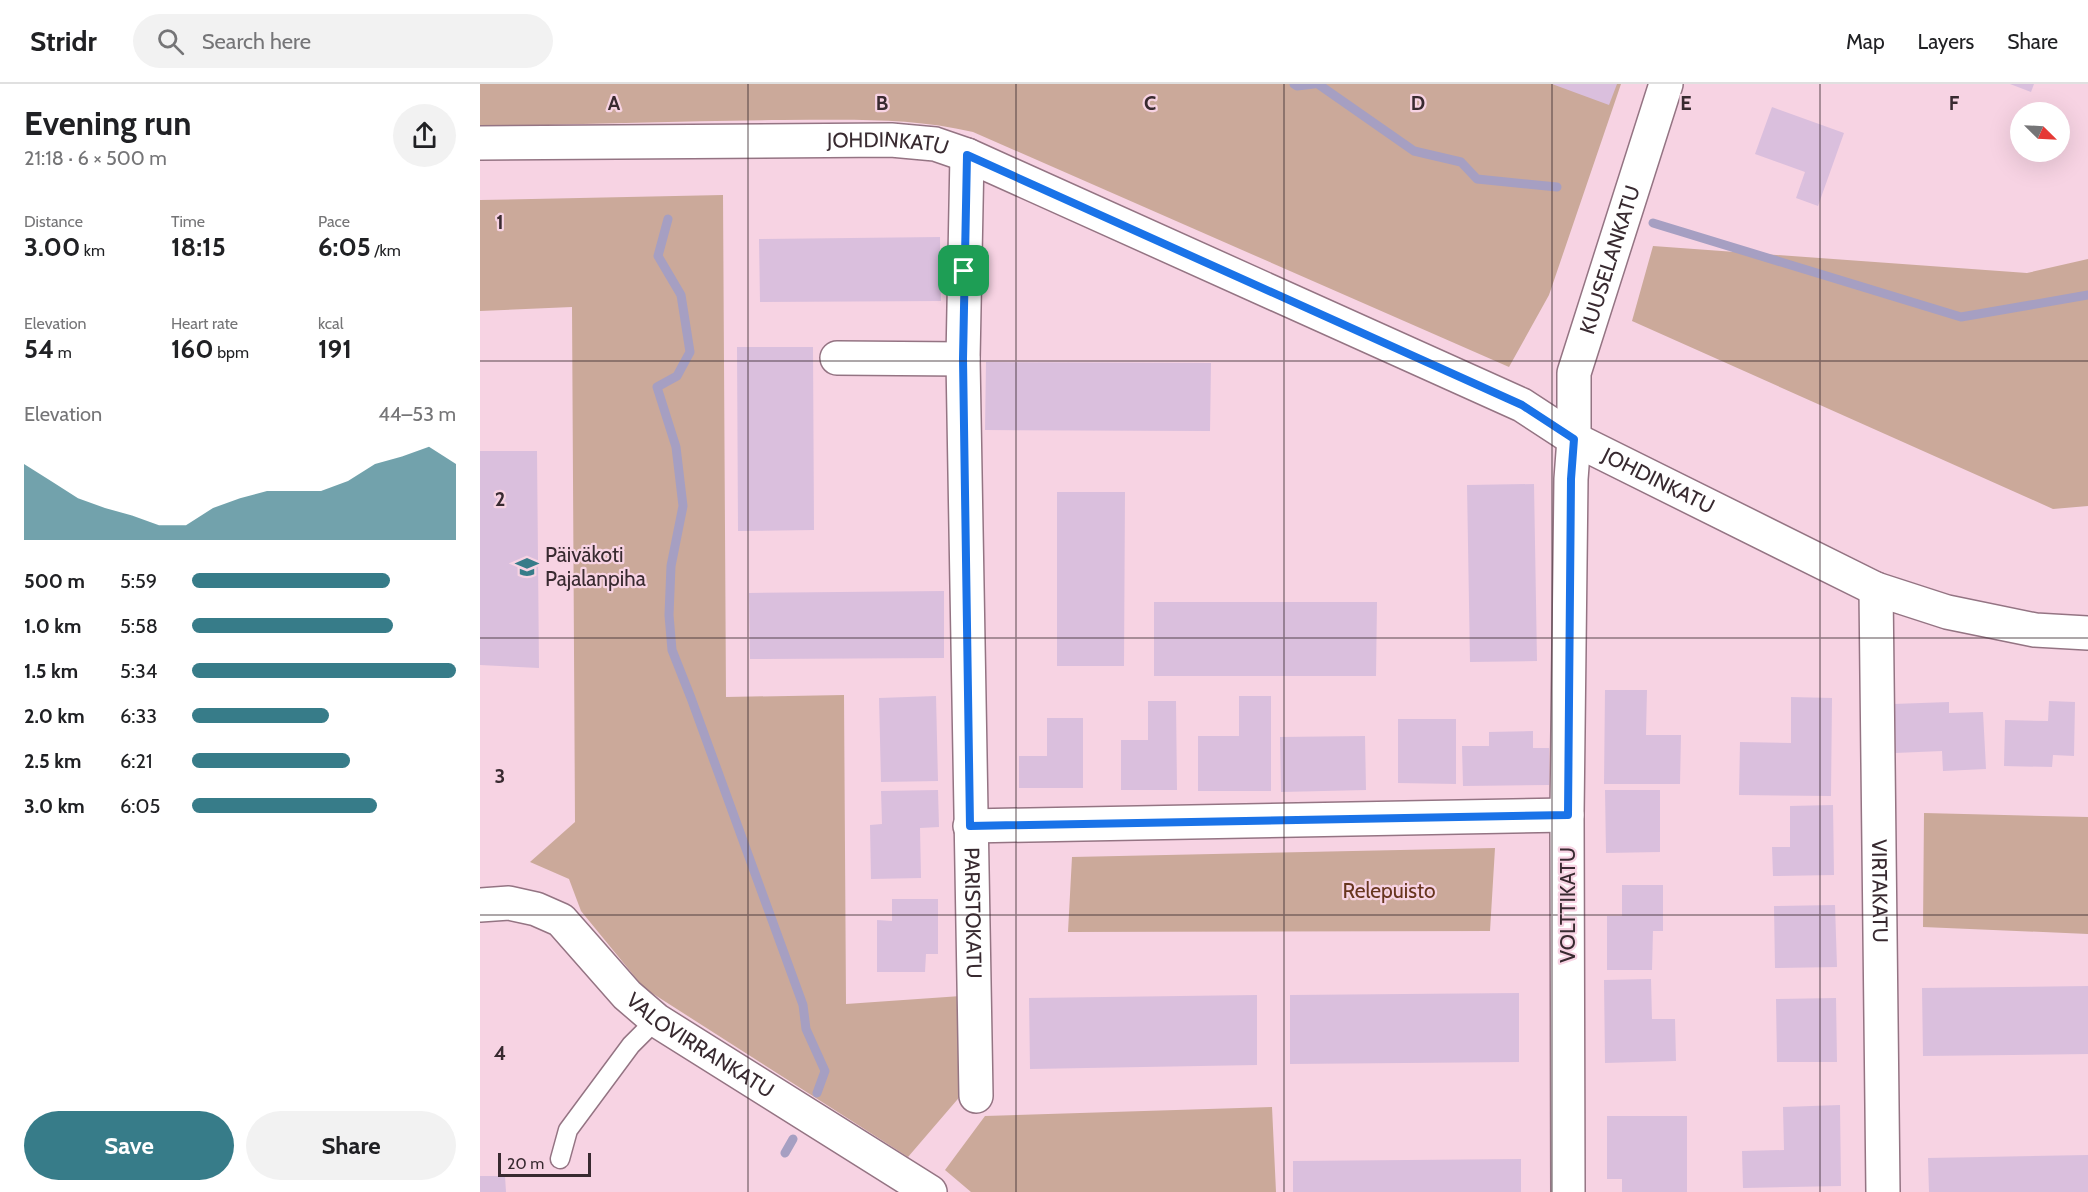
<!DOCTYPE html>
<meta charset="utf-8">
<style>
:root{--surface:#fff;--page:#f2f2f2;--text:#202124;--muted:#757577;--line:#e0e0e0;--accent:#377c89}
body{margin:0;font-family:Cabin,sans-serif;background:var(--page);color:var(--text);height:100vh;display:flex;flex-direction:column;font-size:22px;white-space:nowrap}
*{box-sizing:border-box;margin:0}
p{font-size:20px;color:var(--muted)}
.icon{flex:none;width:33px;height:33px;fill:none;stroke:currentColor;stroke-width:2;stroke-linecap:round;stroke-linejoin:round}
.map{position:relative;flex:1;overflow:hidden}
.details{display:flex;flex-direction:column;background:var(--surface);width:480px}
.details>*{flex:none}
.needle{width:39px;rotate:114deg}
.buttons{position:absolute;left:1530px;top:18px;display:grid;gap:12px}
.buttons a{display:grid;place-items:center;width:60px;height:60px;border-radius:50%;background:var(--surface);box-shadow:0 6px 24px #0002;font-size:30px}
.scale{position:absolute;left:18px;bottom:15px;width:93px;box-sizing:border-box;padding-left:6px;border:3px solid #382a30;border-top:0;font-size:16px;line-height:21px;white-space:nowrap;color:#382a30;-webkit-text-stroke:4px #f7d3e3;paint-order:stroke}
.pin{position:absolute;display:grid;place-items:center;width:51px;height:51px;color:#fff;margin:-26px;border-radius:12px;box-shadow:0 3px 9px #0006}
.round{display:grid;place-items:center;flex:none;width:63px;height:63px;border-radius:32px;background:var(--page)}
.overview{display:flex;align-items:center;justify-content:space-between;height:102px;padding:0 24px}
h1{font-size:33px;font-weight:800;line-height:45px}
.stats{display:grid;grid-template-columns:repeat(3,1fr);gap:9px;height:102px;padding:6px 24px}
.stats div{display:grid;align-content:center}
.stats b{font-size:26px;font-weight:800}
.stats small{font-size:16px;font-weight:400}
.stats p{font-size:16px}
.chart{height:168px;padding:12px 24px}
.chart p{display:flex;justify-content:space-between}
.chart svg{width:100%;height:108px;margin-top:6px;fill:var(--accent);opacity:.7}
.cta{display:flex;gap:12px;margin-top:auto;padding:12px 24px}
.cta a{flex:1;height:69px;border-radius:36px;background:var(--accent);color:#fff;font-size:24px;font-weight:800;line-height:69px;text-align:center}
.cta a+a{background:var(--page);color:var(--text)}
ul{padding:0 24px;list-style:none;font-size:20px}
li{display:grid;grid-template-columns:96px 72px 1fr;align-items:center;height:45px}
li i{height:15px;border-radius:8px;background:var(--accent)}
header{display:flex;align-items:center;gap:36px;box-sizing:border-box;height:84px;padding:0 30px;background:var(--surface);border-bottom:2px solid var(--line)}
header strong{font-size:28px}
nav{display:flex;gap:33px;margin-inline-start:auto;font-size:21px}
.search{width:420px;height:54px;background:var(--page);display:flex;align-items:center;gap:15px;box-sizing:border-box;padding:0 21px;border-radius:33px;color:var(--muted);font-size:22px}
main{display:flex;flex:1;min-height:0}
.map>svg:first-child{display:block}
.green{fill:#cba99a}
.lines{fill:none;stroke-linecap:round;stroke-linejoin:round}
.stream{stroke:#a69fc2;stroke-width:9}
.building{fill:#dabfdd}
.service-casing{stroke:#947483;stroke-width:21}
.minor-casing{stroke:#947483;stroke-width:36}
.service{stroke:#fff;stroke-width:18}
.minor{stroke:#fff;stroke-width:33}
.route-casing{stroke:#fff;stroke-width:12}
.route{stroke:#1a73e8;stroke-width:8}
.grid{fill:none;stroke:#382a30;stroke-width:1.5;stroke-opacity:0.55}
.labels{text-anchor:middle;stroke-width:4.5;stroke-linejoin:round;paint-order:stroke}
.street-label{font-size:21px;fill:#382a30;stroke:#f7d3e3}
.poi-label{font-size:21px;fill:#382a30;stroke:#f7d3e3;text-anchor:start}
.park-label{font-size:21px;fill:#67351e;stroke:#f7d3e3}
.grid-label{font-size:20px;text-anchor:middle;font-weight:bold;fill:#382a30;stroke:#f7d3e3;stroke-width:4.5;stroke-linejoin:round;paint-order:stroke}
</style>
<header>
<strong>Stridr</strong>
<div class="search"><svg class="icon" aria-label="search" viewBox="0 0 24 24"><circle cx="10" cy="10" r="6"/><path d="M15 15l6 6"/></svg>Search here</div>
<nav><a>Map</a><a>Layers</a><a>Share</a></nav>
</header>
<main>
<section class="details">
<div class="overview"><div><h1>Evening run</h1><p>21:18 · 6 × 500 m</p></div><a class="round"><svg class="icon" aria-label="share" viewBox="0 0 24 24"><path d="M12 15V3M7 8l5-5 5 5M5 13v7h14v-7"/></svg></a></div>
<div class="stats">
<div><p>Distance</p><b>3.00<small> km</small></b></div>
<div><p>Time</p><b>18:15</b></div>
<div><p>Pace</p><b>6:05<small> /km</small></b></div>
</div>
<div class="stats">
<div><p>Elevation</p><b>54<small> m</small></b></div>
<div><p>Heart rate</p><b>160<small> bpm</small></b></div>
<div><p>kcal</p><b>191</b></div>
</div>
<div class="chart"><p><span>Elevation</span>44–53 m</p>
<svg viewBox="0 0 160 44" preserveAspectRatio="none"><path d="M0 44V13L10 20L20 27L30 31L40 34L50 38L60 38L70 31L80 27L90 24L100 24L110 24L120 20L130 13L140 10L150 6L160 13V44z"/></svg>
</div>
<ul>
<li><b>500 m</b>5:59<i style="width:75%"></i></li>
<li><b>1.0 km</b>5:58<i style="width:76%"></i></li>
<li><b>1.5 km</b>5:34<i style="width:100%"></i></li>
<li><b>2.0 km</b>6:33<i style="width:52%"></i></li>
<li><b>2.5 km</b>6:21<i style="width:60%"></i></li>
<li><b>3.0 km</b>6:05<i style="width:70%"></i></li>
</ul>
<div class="cta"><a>Save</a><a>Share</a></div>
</section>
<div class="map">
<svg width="1608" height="1108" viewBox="0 0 1608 1108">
<rect width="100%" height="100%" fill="#f7d3e3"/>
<!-- green -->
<path class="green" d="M0 0H1141L1069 211 1029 283 493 48C429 33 367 36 302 36 201 37 101 40 0 43Z
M243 111 246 613 364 611 366 920 481 912 483 1009 428 1073 164 904 101 827 89 795 50 778 95 738 92 223 0 227V116Z
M1173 162 1547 189 1608 175V422L1573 425 1152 237Z
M1444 729 1608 733V850L1443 843Z
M1015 764 1010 847 588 848 592 773Z
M792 1023 796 1108H491L465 1086 505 1032Z"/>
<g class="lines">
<!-- stream -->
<path class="stream" d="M814 0 817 2 834 0
M838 0 934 67 981 78 997 95 1077 103
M188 135 178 172 201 211 210 268 197 292 177 303 196 363 203 422 191 482 189 531 192 566 211 614 323 921 326 945 345 987 337 1009
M1173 139 1481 233 1608 211
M305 1069 313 1055"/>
</g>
<!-- building -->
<path class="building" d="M1072 0H1137L1129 21Z
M1530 0H1554L1551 8Z
M1292 23 1364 49 1338 122 1316 114 1325 88 1275 70Z
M460 153 461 217 280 218 279 155Z
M257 263H333L334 446 258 447Z
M506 278 731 279 730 347 505 346Z
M0 367H57L59 584 0 581Z
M1054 400 1057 577 990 578 987 401Z
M577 408H645L644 582H577Z
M464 507V574L270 575 269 509Z
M674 518H897L896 592H674Z
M1125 606H1167L1166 651H1201L1200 700H1124Z
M456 612 458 697 401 698 399 614Z
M759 612H791V707H718V652H759Z
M1311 613 1352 614 1351 712 1259 711 1260 658 1311 659Z
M668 617H696L697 706H641V656H668Z
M1569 617 1595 618 1594 672 1573 671 1572 683 1524 682 1525 636 1568 637Z
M1469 618V629L1503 628 1506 685 1463 687 1462 667 1415 669 1413 620Z
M567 634H603V704H539V672H567Z
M918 635H976V700L918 699Z
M1053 647V664H1069V701L983 702 982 662H1009V648Z
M885 652 886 706 801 708 800 653Z
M458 706 459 743 440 744 441 794 391 795 390 741 402 740 401 707Z
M1125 706H1180V768L1126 769Z
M1353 721 1354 791 1293 792 1292 763H1310V722Z
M1142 801H1183V847H1173L1172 886H1127V832H1142Z
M412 815H458V870H446L445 888H397V836L412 837Z
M1355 821 1357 883 1295 884 1294 822Z
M1171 895 1172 935H1195L1196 977 1125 979 1124 896Z
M1608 902V970L1443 972 1442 904Z
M1039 909V978L810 980V911Z
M777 911V981L550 985 549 914Z
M1356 914 1357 978H1297L1296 915Z
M1360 1021 1361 1102 1263 1104 1262 1067 1304 1066 1303 1023Z
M1127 1032H1207V1108H1142V1095H1127Z
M1608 1071V1108H1449L1448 1074Z
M1041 1075V1108H813V1077Z
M0 1092H25L26 1108H0Z"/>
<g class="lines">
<!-- service casing -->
<g class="service-casing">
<path id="service" d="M80 1075 88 1046 151 961 176 936"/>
</g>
<!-- minor casing -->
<g class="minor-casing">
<g id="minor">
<path id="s1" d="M0 59 411 56 455 60 487 71 1042 321 1094 355 1396 505 1467 528 1555 546 1608 549"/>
<path id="s2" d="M487 71 483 275 496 1012"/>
<path d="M357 274 483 275"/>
<path id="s3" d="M1396 505 1403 1108"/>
<path d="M490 742 1087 731"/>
<path id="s4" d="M0 821 29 819 56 825 81 836 147 911 176 936 450 1108"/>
<path id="s5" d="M1088 1108 1087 731 1091 395 1094 355V289L1186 0"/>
</g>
</g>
<!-- service -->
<use href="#service" class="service"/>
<!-- minor -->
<use href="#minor" class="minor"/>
</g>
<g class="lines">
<!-- route casing -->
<g class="route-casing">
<path id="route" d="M487 71 1042 321 1094 355 1091 395 1088 731 490 742 483 275Z"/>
</g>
<!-- route -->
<use href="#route" class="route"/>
</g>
<!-- grid -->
<path class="grid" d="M268 0V1108M536 0V1108M804 0V1108M1072 0V1108M1340 0V1108M0 277H1608M0 554H1608M0 831H1608"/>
<!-- icons -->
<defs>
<g id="school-bare" transform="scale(1.8)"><path d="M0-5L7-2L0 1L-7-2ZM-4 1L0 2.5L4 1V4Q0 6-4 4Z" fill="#377c89" stroke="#f7d3e3" stroke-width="2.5" paint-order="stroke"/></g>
</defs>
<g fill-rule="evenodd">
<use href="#school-bare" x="47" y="483"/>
</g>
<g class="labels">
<!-- street labels -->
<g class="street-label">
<text dy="7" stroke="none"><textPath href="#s1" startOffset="408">JOHDINKATU</textPath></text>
<text dy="7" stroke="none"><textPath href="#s5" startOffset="938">KUUSELANKATU</textPath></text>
<text dy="7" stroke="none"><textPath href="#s1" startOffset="1254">JOHDINKATU</textPath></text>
<text dy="7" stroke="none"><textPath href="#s3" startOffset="302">VIRTAKATU</textPath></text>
<text transform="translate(1088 821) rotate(-90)" y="7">VOLTTIKATU</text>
<text dy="7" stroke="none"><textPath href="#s2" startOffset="758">PARISTOKATU</textPath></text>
<text dy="7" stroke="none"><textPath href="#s4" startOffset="273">VALOVIRRANKATU</textPath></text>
</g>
<!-- poi labels -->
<g class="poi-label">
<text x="65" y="478">Päiväkoti<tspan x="65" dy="24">Pajalanpiha</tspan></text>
</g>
<!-- park labels -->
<g class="park-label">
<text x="909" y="814">Relepuisto</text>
</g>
</g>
<g class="grid-label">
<text x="134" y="26">A</text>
<text x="402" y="26">B</text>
<text x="670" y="26">C</text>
<text x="938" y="26">D</text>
<text x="1206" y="26">E</text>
<text x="1474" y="26">F</text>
<text x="20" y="145">1</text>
<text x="20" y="422">2</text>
<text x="20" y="699">3</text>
<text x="20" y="976">4</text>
</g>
</svg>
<div class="buttons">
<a><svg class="needle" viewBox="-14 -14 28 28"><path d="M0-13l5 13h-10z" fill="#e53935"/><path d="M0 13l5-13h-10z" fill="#757577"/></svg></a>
</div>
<div class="scale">20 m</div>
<div class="pin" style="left:484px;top:187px;background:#1e9e55"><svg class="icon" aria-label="arrive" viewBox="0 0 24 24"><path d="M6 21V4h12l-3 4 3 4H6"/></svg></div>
</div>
</main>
